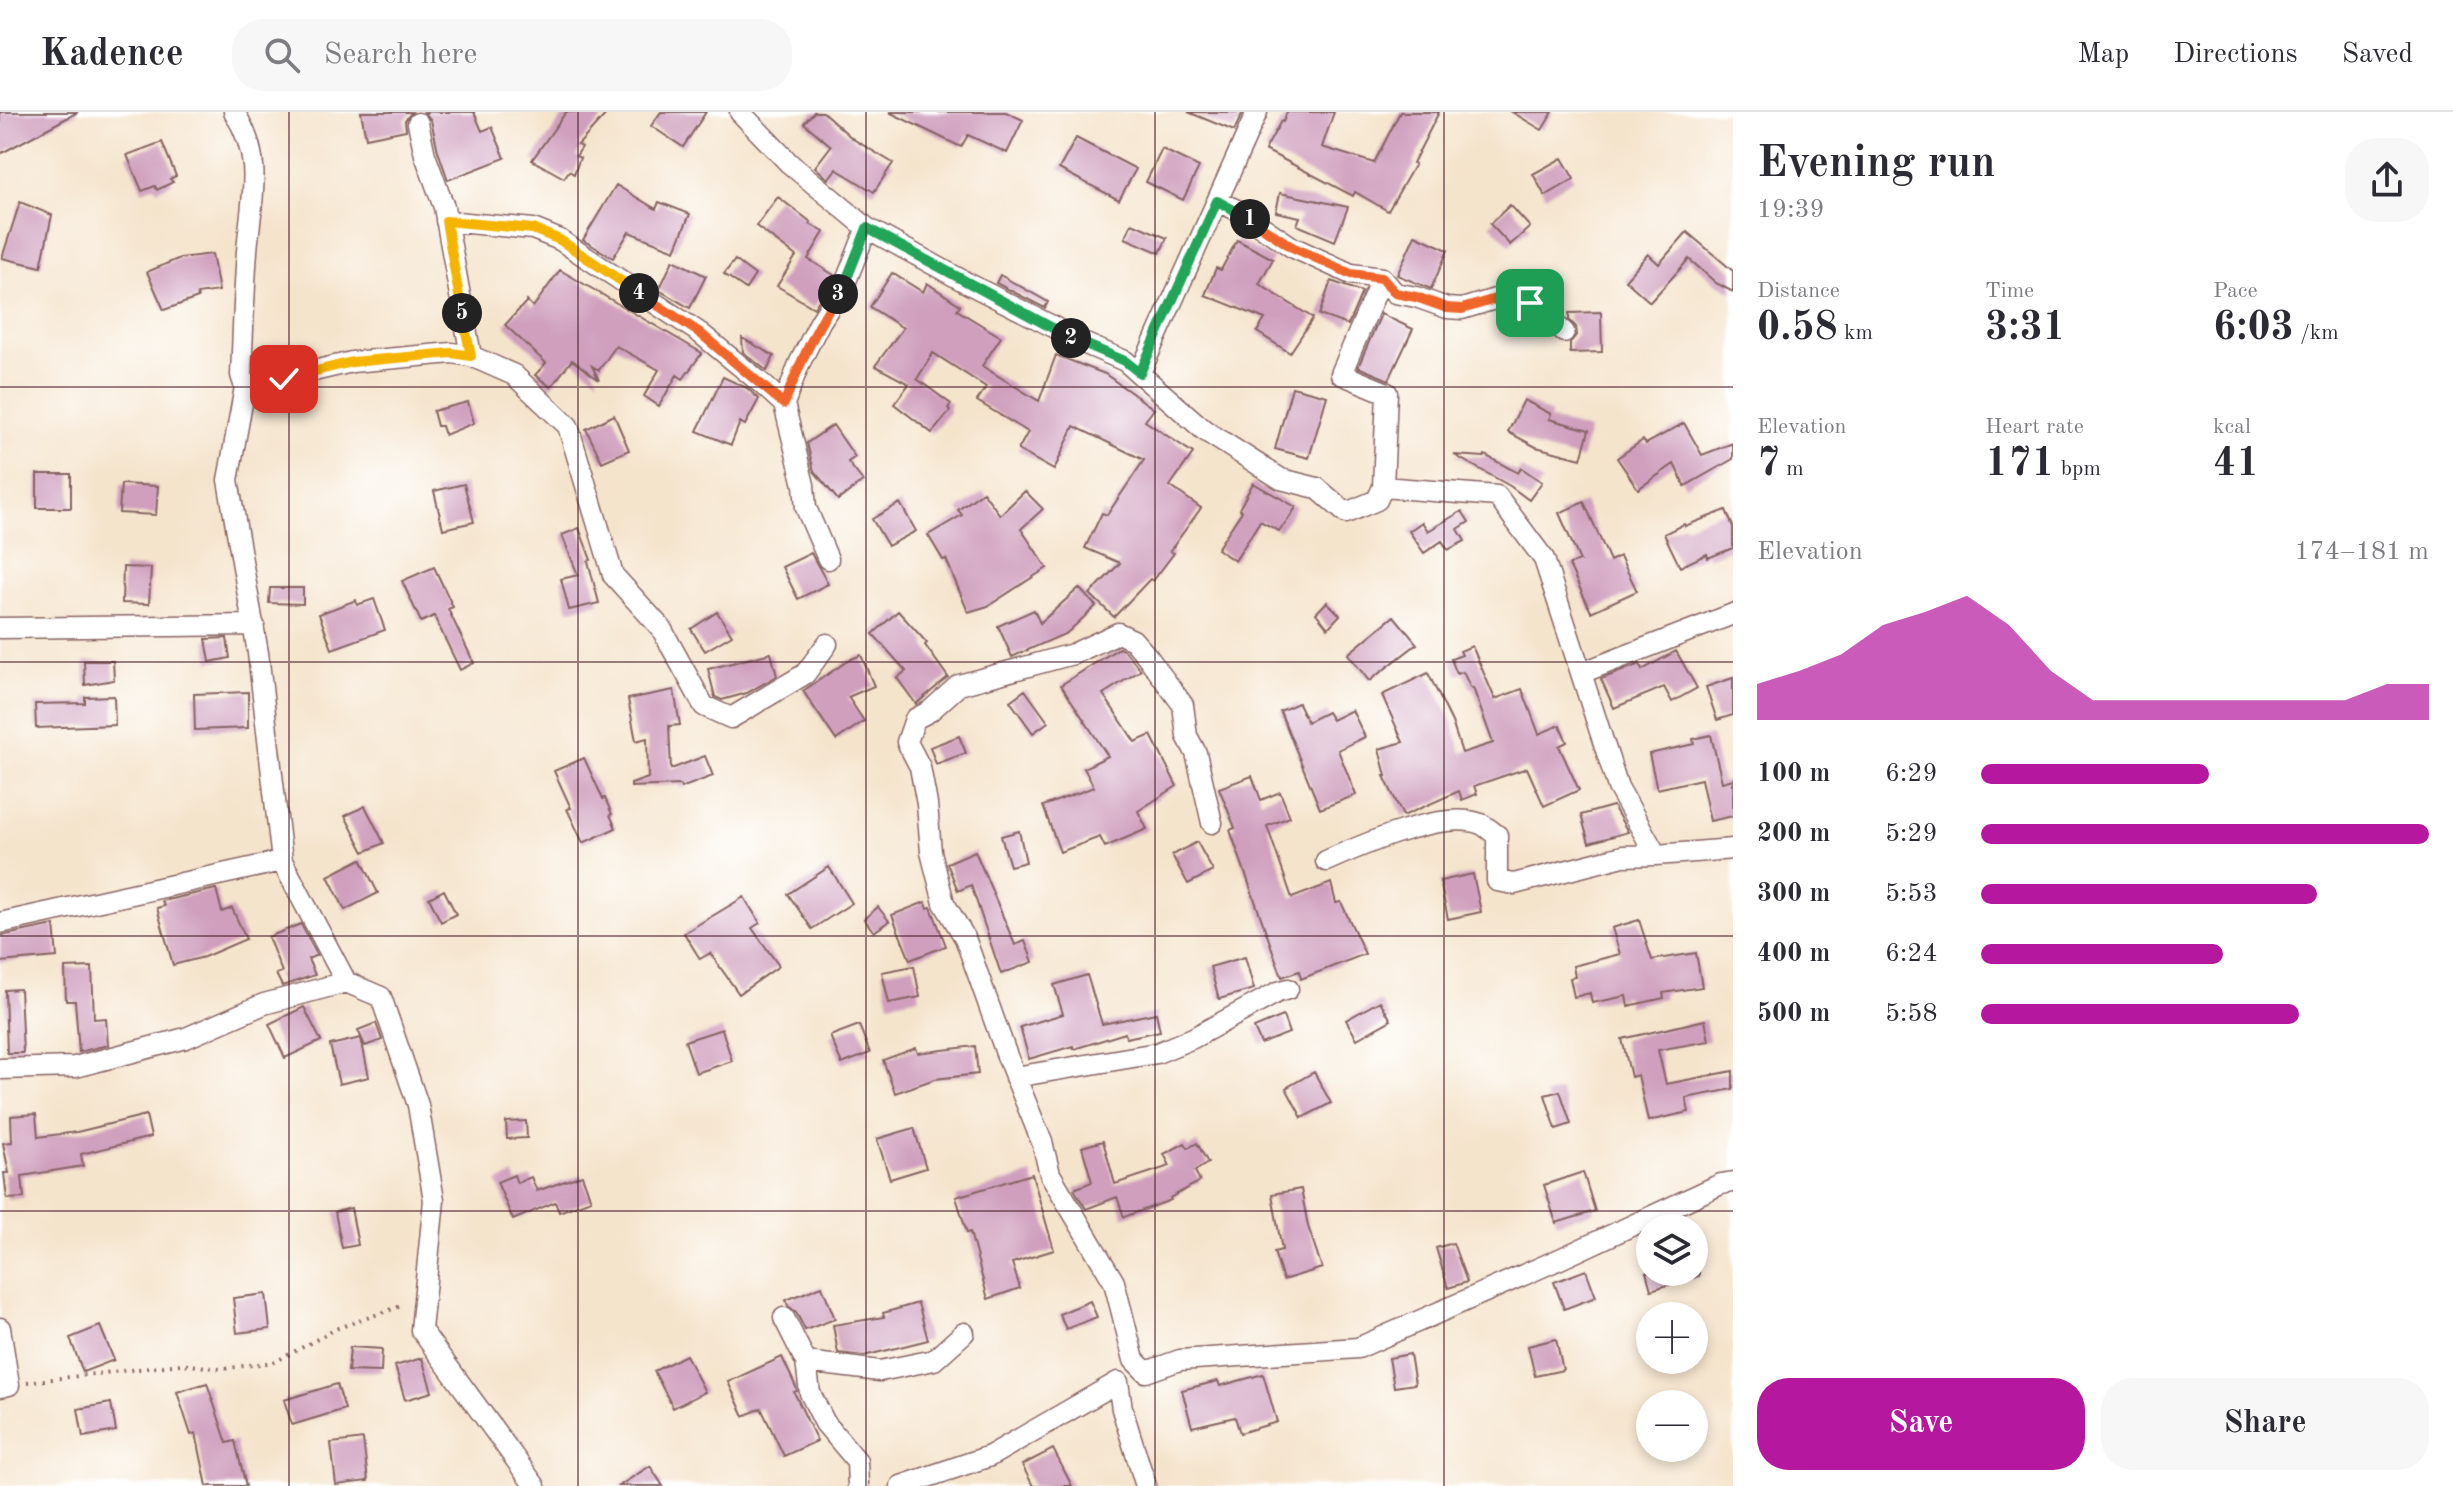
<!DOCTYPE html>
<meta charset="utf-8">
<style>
:root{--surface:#fff;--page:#f7f7f7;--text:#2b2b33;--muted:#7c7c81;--line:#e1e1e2;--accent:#b5179e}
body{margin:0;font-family:"Old Standard TT",serif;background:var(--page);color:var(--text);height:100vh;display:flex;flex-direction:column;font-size:30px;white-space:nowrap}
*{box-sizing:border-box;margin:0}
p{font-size:26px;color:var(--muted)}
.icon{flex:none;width:44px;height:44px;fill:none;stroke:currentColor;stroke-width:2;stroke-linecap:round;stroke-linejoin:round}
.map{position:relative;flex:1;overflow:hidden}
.drawer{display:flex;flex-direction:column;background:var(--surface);width:720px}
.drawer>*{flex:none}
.fabs{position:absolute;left:1636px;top:1102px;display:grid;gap:16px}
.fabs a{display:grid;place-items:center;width:72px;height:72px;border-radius:50%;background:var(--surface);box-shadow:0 4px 12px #0003;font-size:40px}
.pin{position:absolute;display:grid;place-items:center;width:68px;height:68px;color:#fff;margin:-34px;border-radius:16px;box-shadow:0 4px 12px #0006}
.km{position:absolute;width:40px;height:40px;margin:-20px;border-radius:50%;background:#222;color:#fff;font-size:22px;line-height:40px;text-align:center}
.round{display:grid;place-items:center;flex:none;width:84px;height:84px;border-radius:32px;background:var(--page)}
.headline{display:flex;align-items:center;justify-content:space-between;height:136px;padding:0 24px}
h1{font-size:44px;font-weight:800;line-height:60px}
.figures{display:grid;grid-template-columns:repeat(3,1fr);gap:12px;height:136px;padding:8px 24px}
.figures div{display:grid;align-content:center}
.figures b{font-size:40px;font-weight:800}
.figures small{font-size:22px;font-weight:400}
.figures p{font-size:22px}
.chart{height:224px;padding:16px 24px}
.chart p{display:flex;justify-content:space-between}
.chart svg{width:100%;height:144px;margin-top:8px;fill:var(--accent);opacity:.7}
.primary-button{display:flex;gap:16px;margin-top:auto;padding:16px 24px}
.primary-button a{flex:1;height:92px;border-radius:32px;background:var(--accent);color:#fff;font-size:32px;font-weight:800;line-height:92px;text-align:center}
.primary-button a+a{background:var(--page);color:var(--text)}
ul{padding:0 24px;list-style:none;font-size:26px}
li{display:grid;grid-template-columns:128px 96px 1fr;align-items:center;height:60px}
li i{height:20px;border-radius:10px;background:var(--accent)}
header{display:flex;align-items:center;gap:48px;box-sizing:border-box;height:112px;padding:0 40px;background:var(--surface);border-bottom:2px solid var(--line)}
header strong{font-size:38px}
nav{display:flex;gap:44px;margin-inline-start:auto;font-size:28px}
.search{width:560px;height:72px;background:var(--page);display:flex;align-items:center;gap:20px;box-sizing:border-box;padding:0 28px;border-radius:32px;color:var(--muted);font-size:30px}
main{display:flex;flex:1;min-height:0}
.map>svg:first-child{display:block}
.building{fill:#cf9fbd}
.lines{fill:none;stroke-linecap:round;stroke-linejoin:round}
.minor-casing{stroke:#866463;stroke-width:23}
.path{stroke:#866463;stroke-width:4;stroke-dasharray:2 6;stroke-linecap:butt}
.minor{stroke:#fff;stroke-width:20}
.split-1-casing{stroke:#fff;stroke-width:16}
.split-2-casing{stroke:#fff;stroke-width:16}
.split-3-casing{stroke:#fff;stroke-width:16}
.split-4-casing{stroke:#fff;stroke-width:16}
.split-5-casing{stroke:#fff;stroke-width:16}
.split-6-casing{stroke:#fff;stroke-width:16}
.split-1{stroke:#f0652b;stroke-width:10}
.split-2{stroke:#22a559;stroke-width:10}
.split-3{stroke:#22a559;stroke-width:10}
.split-4{stroke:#f0652b;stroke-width:10}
.split-5{stroke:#f5b400;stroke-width:10}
.split-6{stroke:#f5b400;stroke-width:10}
.grid{fill:none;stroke:#4a1f2b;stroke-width:2;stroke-opacity:0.55}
</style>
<header>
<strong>Kadence</strong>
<div class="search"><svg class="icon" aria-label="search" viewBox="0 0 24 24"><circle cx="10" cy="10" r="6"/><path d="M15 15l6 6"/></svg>Search here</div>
<nav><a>Map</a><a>Directions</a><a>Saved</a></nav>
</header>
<main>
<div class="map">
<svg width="1733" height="1374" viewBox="0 0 1733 1374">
<rect width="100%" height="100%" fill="#fff"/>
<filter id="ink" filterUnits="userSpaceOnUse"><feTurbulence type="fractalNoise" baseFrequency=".0125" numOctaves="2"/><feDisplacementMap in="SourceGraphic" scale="16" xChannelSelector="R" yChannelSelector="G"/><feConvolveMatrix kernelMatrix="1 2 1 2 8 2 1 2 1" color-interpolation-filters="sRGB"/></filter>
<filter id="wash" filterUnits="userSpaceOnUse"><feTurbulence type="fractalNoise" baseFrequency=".006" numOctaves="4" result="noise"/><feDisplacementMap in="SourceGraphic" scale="32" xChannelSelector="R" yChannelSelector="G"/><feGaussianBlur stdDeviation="1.8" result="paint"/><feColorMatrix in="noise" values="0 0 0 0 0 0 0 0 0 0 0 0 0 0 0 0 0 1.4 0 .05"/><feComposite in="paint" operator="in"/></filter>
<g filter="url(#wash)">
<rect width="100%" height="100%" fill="#f5e4cc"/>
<g id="blocks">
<!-- building -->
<path class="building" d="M0 0H78L0 42Z
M361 0H412L405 8 406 18 366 26Z
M424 0H474L482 19 492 15 505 46 448 68 438 39 431 8Z
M566 0H608L578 33 582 35 576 44 580 46 574 62 569 59 564 66 532 48Z
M661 0H706L683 35 651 14Z
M814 0H823L853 27 893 51 874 80 836 57 828 67 815 55 831 34 804 11Z
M889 0H1006L1023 8 1007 41 968 23 961 35Z
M1188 0H1243L1234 19Z
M1287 0H1334L1322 35 1374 51 1400 0H1439L1413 51 1415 52 1388 99 1355 80 1353 84 1265 38 1281 9 1283 10Z
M1512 0H1553L1542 18Z
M1076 26 1136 57 1119 88 1059 57Z
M162 30 176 64 170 67 173 70 157 78 155 74 142 79 127 43Z
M1162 37 1199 55 1183 88 1146 70Z
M1562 46 1574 67 1545 84 1533 62Z
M616 73 656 97 659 90 690 102 675 138 629 120 613 146 583 128Z
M1280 81 1348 95 1335 129 1297 113 1300 105 1276 100Z
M778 85 811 110 810 112 824 120 808 147 834 163 814 196 777 174 796 144 756 114Z
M20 90 52 103 41 155 2 146Z
M1510 93 1530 115 1510 133 1490 112Z
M1132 111 1167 126 1160 141 1125 126Z
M1687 120 1733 159V180L1716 171 1689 147 1650 190 1625 168 1648 142 1659 152Z
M1415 123 1448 138 1431 177 1397 163Z
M1237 128 1273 147 1259 172 1313 206 1290 241 1257 220 1265 207 1205 183 1216 156 1221 158Z
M212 142 219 179 197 182 198 186 164 198 147 160 180 146Z
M673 148 706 164 690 196 659 178Z
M735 148 755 163 746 177 724 162Z
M560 158 702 241 683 267 677 263 659 294 644 284 659 258 616 234 599 258 592 254 599 268 572 248 551 275 535 263 546 251 505 213 527 189 533 195Z
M892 161 923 180 927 171 960 193 957 198 1001 225 982 254 1039 289 1056 243 1105 262 1154 297 1145 309 1193 341 1170 374 1201 396 1170 439 1174 441 1153 469 1150 467 1114 505 1090 482 1120 451 1085 436 1102 401 1107 403 1144 348 1074 314 1054 358 1018 338 1028 320 977 289 986 275 933 241 917 267 951 292 948 296 950 299 932 321 894 292 909 272 875 254 903 216 870 195Z
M1000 163 1048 190 1045 196 996 171Z
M1331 169 1362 180 1348 213 1319 203Z
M1601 200 1602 240 1570 241V231L1577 222 1576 215 1569 208V201Z
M1381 202 1413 217 1389 268 1358 255Z
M742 226 774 244 767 259 743 240Z
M723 265 747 276 759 287 745 313 740 310 731 333 697 319Z
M1292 275 1327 284 1309 346 1275 337Z
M1524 288 1551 302 1549 307 1589 318 1581 347 1536 335 1508 320Z
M468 290 474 311 445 323 442 314H437L433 299Z
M614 303 629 338 602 350 586 317Z
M1684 311 1702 343 1733 331V347L1685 374 1674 352 1638 377 1617 346 1643 328 1646 332Z
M833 313 855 345 848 350 863 369 838 388 814 359 807 331Z
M1454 343 1484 345 1485 343 1518 361 1521 356 1542 370 1529 388 1510 374Z
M37 362H71V396H37Z
M1253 371 1296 395 1288 408 1279 419 1260 409 1235 449 1217 437 1242 399 1239 397Z
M121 372 158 374 156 403 119 401Z
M464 372 474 410 443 417 434 379Z
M1025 379 1043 397 1021 417 1047 456 988 494 968 500 946 447 943 448 928 423 962 403 958 398 983 380 1000 403Z
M1584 390 1610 449 1620 444 1637 479 1591 500 1569 453 1580 449 1559 401Z
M900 391 916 419 888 434 872 407Z
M1726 398 1733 415V436L1708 446 1707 442 1680 455 1664 422 1684 412 1685 414Z
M1462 399 1469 410 1458 417 1465 429 1448 438 1442 429 1424 441 1409 419 1422 410 1428 419Z
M579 416 591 448 588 449 599 491 569 498 561 467 578 463 562 423Z
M811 441 828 472 798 487 782 455Z
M123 455 151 456 149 492 122 491Z
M434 455 453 495 448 497 474 551 460 558 434 504 421 510 402 469Z
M270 476H303V492L269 491Z
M1079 476 1096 494 1067 521 1012 545 998 514 1034 498 1040 511Z
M374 487 385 518 332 537 319 502 356 488 357 493Z
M1327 490 1340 503 1328 516 1316 501Z
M898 499 927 531 925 533 948 565 916 592 897 566 906 559 873 522Z
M717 500 732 523 705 539 691 517Z
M1394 504 1417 532 1369 569 1348 542Z
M227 526 230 546 210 550 206 527Z
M1472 534 1495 587 1522 577 1539 622 1560 613 1567 630 1559 634 1579 678 1544 694 1527 656 1474 674 1477 682 1462 688 1459 679 1403 704 1384 664H1386L1379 637 1403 630 1382 583 1428 561 1452 610 1462 641 1493 631 1473 576 1471 577 1463 560 1457 562 1451 547 1462 543 1460 539Z
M1119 536 1125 539 1141 558 1103 582 1135 630 1151 623 1177 674 1138 699 1147 717 1105 735 1100 725 1060 740 1043 694 1094 675 1084 656 1108 644 1061 573Z
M1676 539 1697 576 1672 590 1664 575 1614 596 1601 567 1640 552 1642 558Z
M771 541 777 564 747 581 722 588 715 585 708 557Z
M861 543 874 574 848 585 864 609 836 628 803 579 849 548Z
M84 549H113L114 568 85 573Z
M1733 566V603L1717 608 1706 575Z
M674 578 680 613 669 614 671 657 705 644 713 664 681 676 680 673 631 675V672L648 666 647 626 636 629 628 587Z
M1025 578 1048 610 1033 621 1010 589Z
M248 580V616L195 618 194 582Z
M114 584 115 613 36 616 35 592 85 591V585Z
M1298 591 1307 610 1327 600 1332 608 1352 598 1365 625 1338 638 1356 683 1320 697 1280 599Z
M1711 623 1722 670 1733 667V704L1710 709 1701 667 1657 677 1649 642 1694 632 1693 627Z
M959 624 966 641 936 652 930 635Z
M584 646 603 687 605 686 612 702 610 703 616 716 583 731 567 697 571 696 554 659Z
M1252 664 1261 688 1280 680 1290 705 1267 714 1292 786 1331 771 1336 791 1341 790 1365 842 1301 867 1299 859 1282 865 1230 718 1235 716 1219 676Z
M365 694 384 731 364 740 345 704Z
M1613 694 1628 720 1589 731 1581 703Z
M1019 719 1026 750 1010 754 1001 724Z
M1197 730 1213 759 1188 772 1172 743Z
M975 739 1015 833 1025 829 1033 850 1001 862 971 773 958 779 947 751Z
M361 747 378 781 345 798 328 764Z
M829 755 852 791 812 817 788 782Z
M1473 762 1481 800 1448 807 1440 769Z
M216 777 222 800 232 796 246 827 204 845 173 853 157 796 164 794 162 789Z
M444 778 456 802 441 810 429 786Z
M744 785 760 811 752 816 779 854 739 882 710 841 700 847 684 821Z
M925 790 928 796 931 795 946 834 910 848 892 803Z
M878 795 889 809 874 820 864 807Z
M1639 808 1652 848 1696 841 1702 875 1663 881 1664 886 1628 894 1626 884 1592 891 1590 881 1574 885 1570 866 1575 865 1573 854 1620 842 1612 816Z
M301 812 317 843 308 847 315 863 282 874 276 862 282 860 268 825Z
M54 813 57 845 0 850V824Z
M1245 845 1254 877 1219 887 1210 855Z
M914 854 920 885 889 891 882 860Z
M92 855 94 907 106 906 108 933 79 940 75 889H66L65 856Z
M1087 863 1102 912 1156 901 1160 919 1126 926 1125 921 1074 937 1073 934 1029 947 1020 915 1063 902 1054 873Z
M20 877 23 941H7L5 878Z
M1380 889 1391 908 1357 927 1346 908Z
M304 895 321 929 285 946 269 912Z
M1283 904 1289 921 1261 932 1254 916Z
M1705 908 1709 929 1658 938 1666 972 1733 959V977L1686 986 1689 1000 1648 1009 1638 963 1631 965 1622 927Z
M376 911 382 928 365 934 358 918Z
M859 913 870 941 842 952 830 924Z
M722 917 732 949 696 961 685 929Z
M361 926 369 965 339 972 330 933Z
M975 934 978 962 935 967 895 981 883 948 916 936 918 941Z
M1314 960 1331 991 1302 1006 1286 976Z
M1560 979 1571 1012 1556 1017 1545 983Z
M36 1002 38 1025 77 1020 146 1003 151 1025 81 1042 83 1054 22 1064 24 1086 7 1087 4 1061H9L3 1031 12 1030 11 1004Z
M526 1009 527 1026 507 1027 506 1010Z
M914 1016 926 1056 890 1067 877 1027Z
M1103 1029 1115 1072 1170 1054 1164 1042 1185 1031 1188 1036 1197 1031 1208 1051 1195 1059 1200 1069 1170 1086 1171 1088 1124 1105 1117 1085 1086 1097 1074 1077 1092 1070 1082 1035Z
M1583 1060 1595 1099 1556 1111 1544 1073Z
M1032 1062 1054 1138 1012 1151 1020 1176 988 1187 970 1120 967 1121 956 1085Z
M514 1063 517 1071 531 1065 537 1079 582 1063 591 1088 559 1100 555 1090 513 1108 497 1070Z
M1301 1077 1308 1114 1322 1156 1283 1168 1274 1140 1282 1138 1272 1082Z
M351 1096 358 1133 342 1136 335 1100Z
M1453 1131 1467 1170 1448 1176 1436 1136Z
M1586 1158 1596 1185 1564 1197 1554 1170Z
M1646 1160H1699V1164L1651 1178Z
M822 1174 835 1207 805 1218 796 1200 788 1194 786 1188Z
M266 1182 270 1217 237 1221 233 1186Z
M1090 1189 1097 1205 1066 1217 1059 1202Z
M918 1191 928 1228 864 1244 838 1241 833 1213 884 1205 883 1201Z
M100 1214 114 1248 83 1260 70 1226Z
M1556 1227 1563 1258 1535 1264 1528 1234Z
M350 1235 382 1237 381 1260 348 1259Z
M1410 1242 1415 1272 1394 1275 1389 1246Z
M686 1243 705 1280 673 1296 654 1259Z
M782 1245 796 1275 797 1279 794 1280 817 1329 784 1344 761 1296 744 1304 728 1270Z
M422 1246 432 1280 405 1288 395 1254Z
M1263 1262 1277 1310 1240 1321 1235 1305 1192 1315 1182 1278 1218 1269 1220 1274Z
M207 1271 227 1331 235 1329 246 1374H207L196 1321 191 1323 177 1280Z
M337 1272 345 1297 292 1313 284 1288Z
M111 1291 116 1319 83 1325 78 1297Z
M363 1327 368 1369 336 1373 331 1331Z
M1053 1337 1072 1374H1033L1022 1353Z
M650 1354 663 1374H619Z"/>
</g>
</g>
<g filter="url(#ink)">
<use href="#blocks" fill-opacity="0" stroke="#866463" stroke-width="2"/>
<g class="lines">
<!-- minor casing -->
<g class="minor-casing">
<path id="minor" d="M234 0C265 48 251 87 247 139 244 180 243 221 241 263L245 275 352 250 452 241 471 244 514 263 568 314 613 463 661 516 704 594 731 606 805 562 827 532
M740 0 789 51 867 116 967 171 1054 215 1074 227 1125 249 1204 318 1281 367 1317 376 1346 401 1377 388 1383 375 1387 281 1341 262 1382 166
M418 11 425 43 444 95 471 244
M1217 89 1237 98 1292 135 1351 162 1382 166 1395 181 1416 185 1447 196 1462 197 1495 187 1530 191 1564 220
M446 109 533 117 560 128 700 221 761 271 784 292 804 373 806 396 828 447
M1140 261 1257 0
M245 275 228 368 258 541 282 749 346 870 381 885 418 993 434 1088 421 1218 535 1374
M784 292 799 252 820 210 846 169 867 116
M1383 375 1497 384 1544 447 1618 675 1656 743 1733 737
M0 516 254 513
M1581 561 1733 502
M1212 711 1196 641 1187 624 1183 593 1147 544 1133 528 1118 521 1073 542 959 573 930 599 915 607 907 630 920 655 927 692 931 740 944 791 965 826 1007 944 1042 1030 1050 1062 1114 1170 1134 1248 1146 1260 1180 1248 1358 1236 1562 1146 1721 1072 1733 1070
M1326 749C1362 733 1443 697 1481 712 1487 715 1492 720 1497 723V769L1514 772 1623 744 1656 743
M0 811 282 749
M0 957 75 955 186 926 264 892 346 870
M1015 965 1157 941 1193 926 1278 880 1288 877
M784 1206 806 1250 810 1281 825 1311 857 1349 858 1374
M0 1216 9 1273 0 1275
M806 1250 880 1259 934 1248 964 1221
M901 1374 990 1344 1118 1270 1122 1297 1146 1374"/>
</g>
<!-- path -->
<path class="path" d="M27 1270 181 1252 221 1257 275 1250 338 1216 404 1193"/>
<!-- minor -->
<use href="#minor" class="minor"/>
</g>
</g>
<g class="lines" filter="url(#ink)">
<!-- split-1 casing -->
<g class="split-1-casing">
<path id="split-1" d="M1250 107 1292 135 1351 162 1382 166 1395 181 1416 185 1447 196 1462 197 1495 187 1530 191"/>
</g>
<!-- split-2 casing -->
<g class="split-2-casing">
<path id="split-2" d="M1071 226 1125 249 1140 261 1217 89 1250 107"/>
</g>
<!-- split-3 casing -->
<g class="split-3-casing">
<path id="split-3" d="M838 182 846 169 867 116 1071 226"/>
</g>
<!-- split-4 casing -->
<g class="split-4-casing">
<path id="split-4" d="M639 181 700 221 784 292C799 253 815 217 838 182"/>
</g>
<!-- split-5 casing -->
<g class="split-5-casing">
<path id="split-5" d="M462 201 446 109 533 117 560 128 639 181"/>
</g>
<!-- split-6 casing -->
<g class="split-6-casing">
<path id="split-6" d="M284 267 352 250 452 241 471 244 462 201"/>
</g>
<!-- split-1 -->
<use href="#split-1" class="split-1"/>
<!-- split-2 -->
<use href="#split-2" class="split-2"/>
<!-- split-3 -->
<use href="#split-3" class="split-3"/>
<!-- split-4 -->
<use href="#split-4" class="split-4"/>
<!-- split-5 -->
<use href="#split-5" class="split-5"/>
<!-- split-6 -->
<use href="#split-6" class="split-6"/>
</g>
<!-- grid -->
<path class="grid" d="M289 0V1374M578 0V1374M866 0V1374M1155 0V1374M1444 0V1374M0 275H1733M0 550H1733M0 824H1733M0 1099H1733"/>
</svg>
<div class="fabs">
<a><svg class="icon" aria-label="layers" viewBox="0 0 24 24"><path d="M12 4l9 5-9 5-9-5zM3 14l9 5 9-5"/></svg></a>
<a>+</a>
<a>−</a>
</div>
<div class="pin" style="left:1530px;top:191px;background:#1e9e55"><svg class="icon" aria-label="arrive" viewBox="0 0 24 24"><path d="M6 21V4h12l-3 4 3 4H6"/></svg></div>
<div class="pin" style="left:284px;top:267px;background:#d93025"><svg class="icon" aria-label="check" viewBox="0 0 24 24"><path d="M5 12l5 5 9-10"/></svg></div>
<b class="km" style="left:1250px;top:107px">1</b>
<b class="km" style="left:1071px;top:226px">2</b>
<b class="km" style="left:838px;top:182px">3</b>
<b class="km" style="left:639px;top:181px">4</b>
<b class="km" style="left:462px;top:201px">5</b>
</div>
<section class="drawer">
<div class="headline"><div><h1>Evening run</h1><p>19:39</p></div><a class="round"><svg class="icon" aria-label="share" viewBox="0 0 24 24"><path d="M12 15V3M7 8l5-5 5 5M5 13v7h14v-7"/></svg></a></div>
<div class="figures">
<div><p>Distance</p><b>0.58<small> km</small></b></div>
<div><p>Time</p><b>3:31</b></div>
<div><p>Pace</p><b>6:03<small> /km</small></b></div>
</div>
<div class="figures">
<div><p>Elevation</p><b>7<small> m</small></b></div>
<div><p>Heart rate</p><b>171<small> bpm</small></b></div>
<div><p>kcal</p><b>41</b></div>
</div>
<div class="chart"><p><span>Elevation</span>174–181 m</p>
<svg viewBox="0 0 160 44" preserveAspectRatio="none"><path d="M0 44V33L10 29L20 24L30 15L40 11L50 6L60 15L70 29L80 38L90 38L100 38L110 38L120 38L130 38L140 38L150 33L160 33V44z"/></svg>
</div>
<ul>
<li><b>100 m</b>6:29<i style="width:51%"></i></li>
<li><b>200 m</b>5:29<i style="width:100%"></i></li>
<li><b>300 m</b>5:53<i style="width:75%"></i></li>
<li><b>400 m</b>6:24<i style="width:54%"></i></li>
<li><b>500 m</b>5:58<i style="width:71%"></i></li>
</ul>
<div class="primary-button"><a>Save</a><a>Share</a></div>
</section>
</main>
